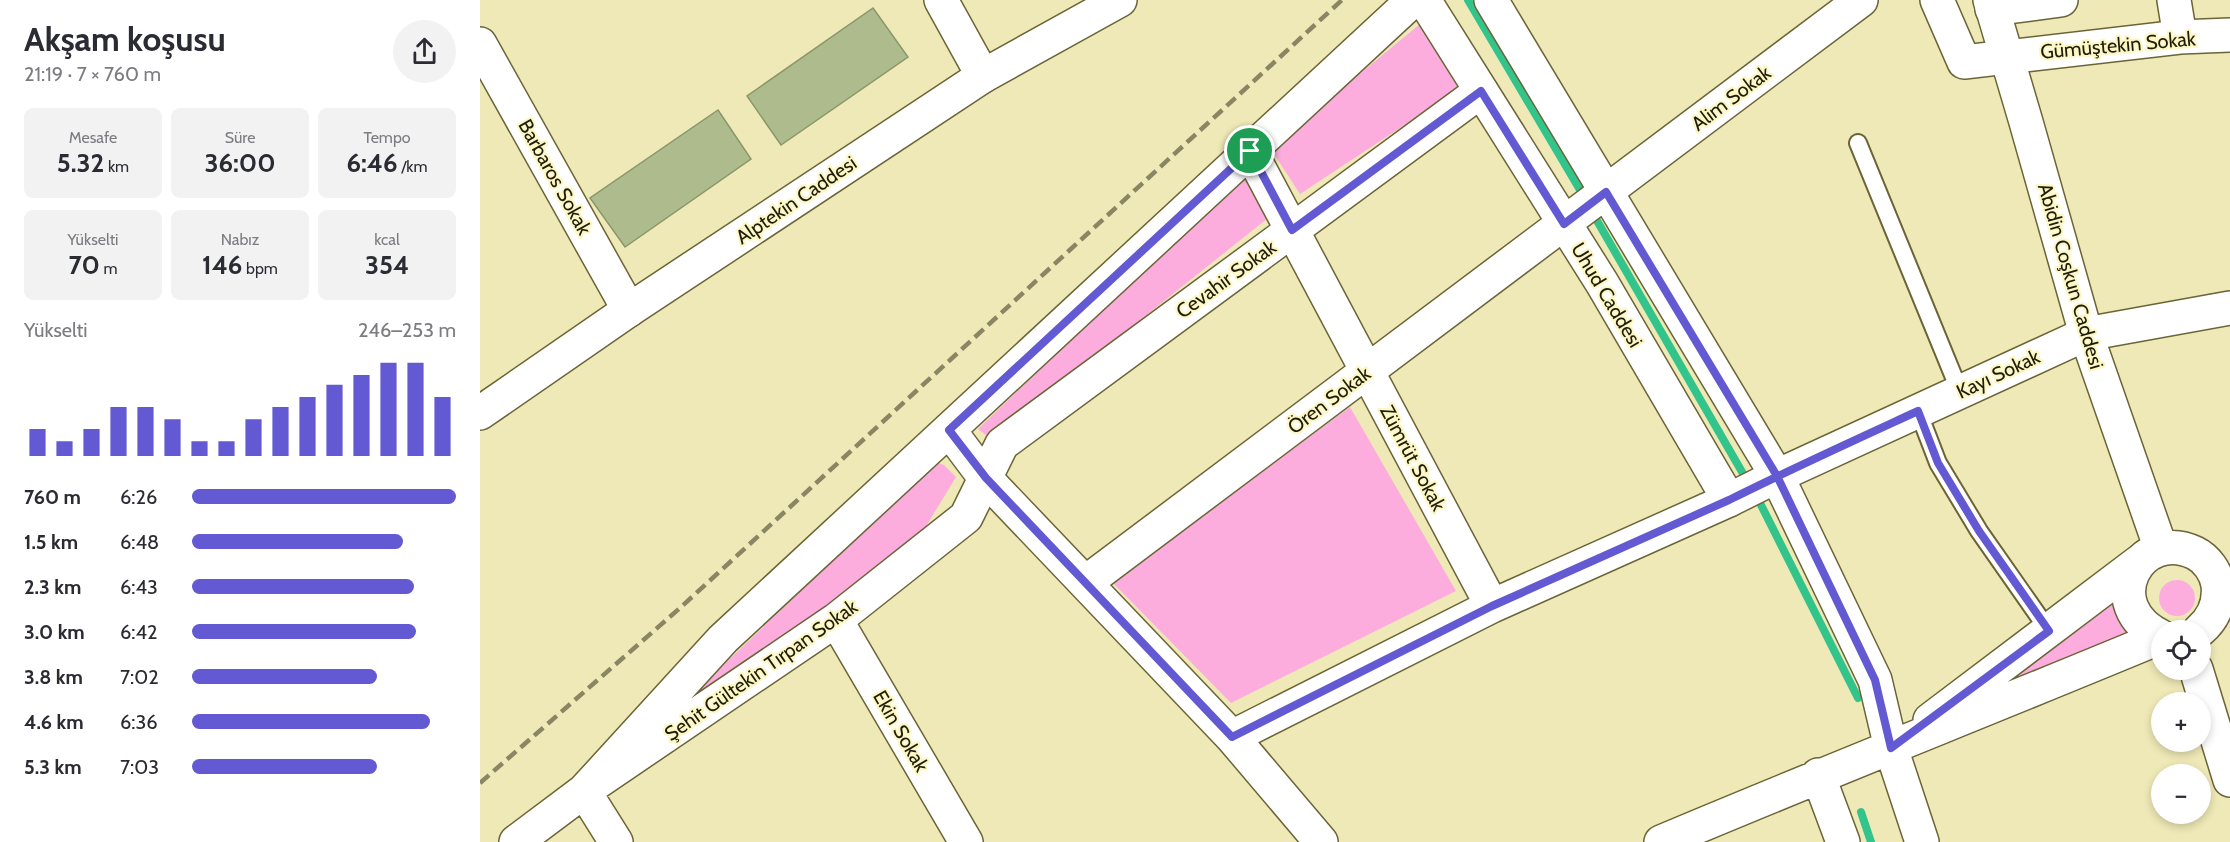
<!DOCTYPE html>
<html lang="tr">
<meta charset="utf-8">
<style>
:root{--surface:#fff;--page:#f2f2f3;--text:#2b2b33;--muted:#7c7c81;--accent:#635ad3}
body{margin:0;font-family:Cabin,sans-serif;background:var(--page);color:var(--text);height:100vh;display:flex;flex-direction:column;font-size:22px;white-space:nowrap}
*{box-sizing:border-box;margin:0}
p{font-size:20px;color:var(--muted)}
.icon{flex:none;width:33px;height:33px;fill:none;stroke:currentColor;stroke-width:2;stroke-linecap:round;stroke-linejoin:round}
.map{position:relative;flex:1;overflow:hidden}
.drawer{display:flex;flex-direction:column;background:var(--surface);width:480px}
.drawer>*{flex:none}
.buttons{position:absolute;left:1671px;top:620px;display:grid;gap:12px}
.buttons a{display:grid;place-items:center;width:60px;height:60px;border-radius:50%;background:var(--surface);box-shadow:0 3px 9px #0003;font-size:30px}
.pin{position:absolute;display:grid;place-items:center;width:51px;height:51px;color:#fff;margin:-26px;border:3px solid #fff;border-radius:50%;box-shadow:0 2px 6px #0007}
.round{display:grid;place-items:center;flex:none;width:63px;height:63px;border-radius:32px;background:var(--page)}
.headline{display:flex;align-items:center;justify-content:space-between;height:102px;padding:0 24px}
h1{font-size:33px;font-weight:700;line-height:45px}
.stats{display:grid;grid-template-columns:repeat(3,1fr);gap:9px;height:102px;padding:6px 24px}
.stats div{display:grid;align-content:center;border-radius:9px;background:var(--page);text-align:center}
.stats b{font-size:26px;font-weight:700}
.stats small{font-size:16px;font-weight:400}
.stats p{font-size:16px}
.chart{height:168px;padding:12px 24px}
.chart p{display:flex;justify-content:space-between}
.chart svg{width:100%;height:108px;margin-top:6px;stroke:var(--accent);stroke-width:6}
ul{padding:0 24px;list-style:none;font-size:20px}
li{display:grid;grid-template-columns:96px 72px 1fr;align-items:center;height:45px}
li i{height:15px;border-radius:8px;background:var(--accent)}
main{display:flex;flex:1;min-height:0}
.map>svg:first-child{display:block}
.green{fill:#fcadde}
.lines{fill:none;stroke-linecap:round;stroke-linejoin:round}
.stream{stroke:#33c48c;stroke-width:8}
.building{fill:#adbb8d;stroke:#8a976b;stroke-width:1.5}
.lane-casing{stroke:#6a6436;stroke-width:20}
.street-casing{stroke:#6a6436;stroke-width:36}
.secondary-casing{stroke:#6a6436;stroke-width:36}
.lane{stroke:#fff;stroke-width:16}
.street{stroke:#fff;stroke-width:33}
.secondary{stroke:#fff;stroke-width:33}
.rail{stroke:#8a8663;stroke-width:4.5;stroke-dasharray:12 6;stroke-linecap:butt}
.route-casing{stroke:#fff;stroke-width:12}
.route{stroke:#635ad3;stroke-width:8}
.labels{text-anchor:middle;stroke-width:4.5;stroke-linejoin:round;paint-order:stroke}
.street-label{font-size:20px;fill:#1f1d0a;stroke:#fcf7c4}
</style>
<main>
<section class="drawer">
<div class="headline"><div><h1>Akşam koşusu</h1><p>21:19 · 7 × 760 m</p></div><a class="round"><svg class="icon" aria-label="share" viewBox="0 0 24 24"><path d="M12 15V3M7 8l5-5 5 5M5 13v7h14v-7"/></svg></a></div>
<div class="stats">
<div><p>Mesafe</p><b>5.32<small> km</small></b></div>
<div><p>Süre</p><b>36:00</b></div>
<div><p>Tempo</p><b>6:46<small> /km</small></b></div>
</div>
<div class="stats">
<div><p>Yükselti</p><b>70<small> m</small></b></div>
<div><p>Nabız</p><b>146<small> bpm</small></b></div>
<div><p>kcal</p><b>354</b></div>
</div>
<div class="chart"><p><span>Yükselti</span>246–253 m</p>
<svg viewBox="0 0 160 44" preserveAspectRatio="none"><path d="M5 44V33M15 44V38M25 44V33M35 44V24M45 44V24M55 44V29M65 44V38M75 44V38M85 44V29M95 44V24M105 44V20M115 44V15M125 44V11M135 44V6M145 44V6M155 44V20"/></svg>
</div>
<ul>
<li><b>760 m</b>6:26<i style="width:100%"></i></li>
<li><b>1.5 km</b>6:48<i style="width:80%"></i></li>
<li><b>2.3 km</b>6:43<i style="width:84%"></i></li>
<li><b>3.0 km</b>6:42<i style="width:85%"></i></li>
<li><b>3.8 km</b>7:02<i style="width:70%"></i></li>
<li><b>4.6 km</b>6:36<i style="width:90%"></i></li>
<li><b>5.3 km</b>7:03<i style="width:70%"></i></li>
</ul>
</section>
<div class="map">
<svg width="1750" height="842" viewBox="0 0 1750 842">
<rect width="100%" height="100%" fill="#efe9b7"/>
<!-- green -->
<path class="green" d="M940 24 979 89 820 194 790 148Z
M767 172 788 218 511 439 498 429Z
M870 407 976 591 751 703 632 582Z
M456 462 464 465 476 477 431 551 149 755Z
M1679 598a18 18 0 1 1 36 0a18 18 0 1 1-36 0Z
M1638 599 1658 643 1478 711Z"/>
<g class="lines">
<!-- stream -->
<path class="stream" d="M988 0 1106 200
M1112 212 1269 484
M1276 495 1378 698
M1381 812 1391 842"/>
</g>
<!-- building -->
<path class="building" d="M393 8 428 57 301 145 267 96Z
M238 110 271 159 145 247 110 198Z"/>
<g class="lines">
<!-- lane casing -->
<g class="lane-casing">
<path id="lane" d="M1378 143 1480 392
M1438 411 1458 463 1499 531 1569 631"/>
</g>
<!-- street casing -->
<g class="street-casing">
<path id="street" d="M461 0 503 76
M1457 0 1484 62 1700 37 1750 35
M1694 0 1700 37
M1512 9 1581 0
M0 44 149 310
M770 151 1012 606
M469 430 505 478 752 737 841 842
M1297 476 1606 334 1750 308
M605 583 1381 0
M356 620 486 842
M752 737 1012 606 1249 500
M36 842 104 791 356 620 486 517 522 444 1001 91
M136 842 104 791 243 639 933 0"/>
</g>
<!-- secondary casing -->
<g class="secondary-casing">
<path id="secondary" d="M944 0 1122 283 1249 500 1297 476
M1011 0 1297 476 1395 680 1411 748 1442 842
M1510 0 1546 122 1606 334 1681 549
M0 413 149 310 503 76 640 0
M1682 637C1616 606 1659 526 1715 553 1727 559 1736 572 1738 585 1740 603 1734 618 1720 630
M1716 669 1750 780
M1450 720 1659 562
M1338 775 1363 842
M1181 842C1347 772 1515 706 1681 637"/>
</g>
<!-- lane -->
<use href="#lane" class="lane"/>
<!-- street -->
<use href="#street" class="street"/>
<!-- secondary -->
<use href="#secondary" class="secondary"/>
<!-- rail -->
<path class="rail" d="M0 783 200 608 862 0"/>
</g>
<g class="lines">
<!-- route casing -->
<g class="route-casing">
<path id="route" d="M770 151 469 430 506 478 752 737 1012 606 1249 500C1311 469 1375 440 1438 411L1458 463 1499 531 1569 631 1411 748 1395 680 1297 476 1126 192 1084 224 1001 91 812 230 770 151"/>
</g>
<!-- route -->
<use href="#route" class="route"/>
</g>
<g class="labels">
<!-- street labels -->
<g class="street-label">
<text transform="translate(1638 45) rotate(-5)" y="7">Gümüştekin Sokak</text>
<text transform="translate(1251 98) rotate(-37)" y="7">Alim Sokak</text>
<text transform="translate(75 177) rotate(61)" y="7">Barbaros Sokak</text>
<text transform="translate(316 200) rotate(-34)" y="7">Alptekin Caddesi</text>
<text transform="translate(1591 276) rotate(74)" y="7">Abidin Coşkun Caddesi</text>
<text transform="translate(746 279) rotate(-36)" y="7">Cevahir Sokak</text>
<text transform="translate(1127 295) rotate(59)" y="7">Uhud Caddesi</text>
<text transform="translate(1518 374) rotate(-25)" y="7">Kayı Sokak</text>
<text transform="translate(849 400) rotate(-37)" y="7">Ören Sokak</text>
<text transform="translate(933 458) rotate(62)" y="7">Zümrüt Sokak</text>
<text transform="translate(281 670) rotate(-35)" y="7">Şehit Gültekin Tırpan Sokak</text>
<text transform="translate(421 731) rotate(60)" y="7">Ekin Sokak</text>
</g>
</g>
</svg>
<div class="buttons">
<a><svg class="icon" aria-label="locate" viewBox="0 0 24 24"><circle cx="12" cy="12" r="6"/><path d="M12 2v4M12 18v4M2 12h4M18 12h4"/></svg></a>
<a>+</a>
<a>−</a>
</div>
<div class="pin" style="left:770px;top:151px;background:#1e9e55"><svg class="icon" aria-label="arrive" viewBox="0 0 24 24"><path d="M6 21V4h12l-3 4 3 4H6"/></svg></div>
</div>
</main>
